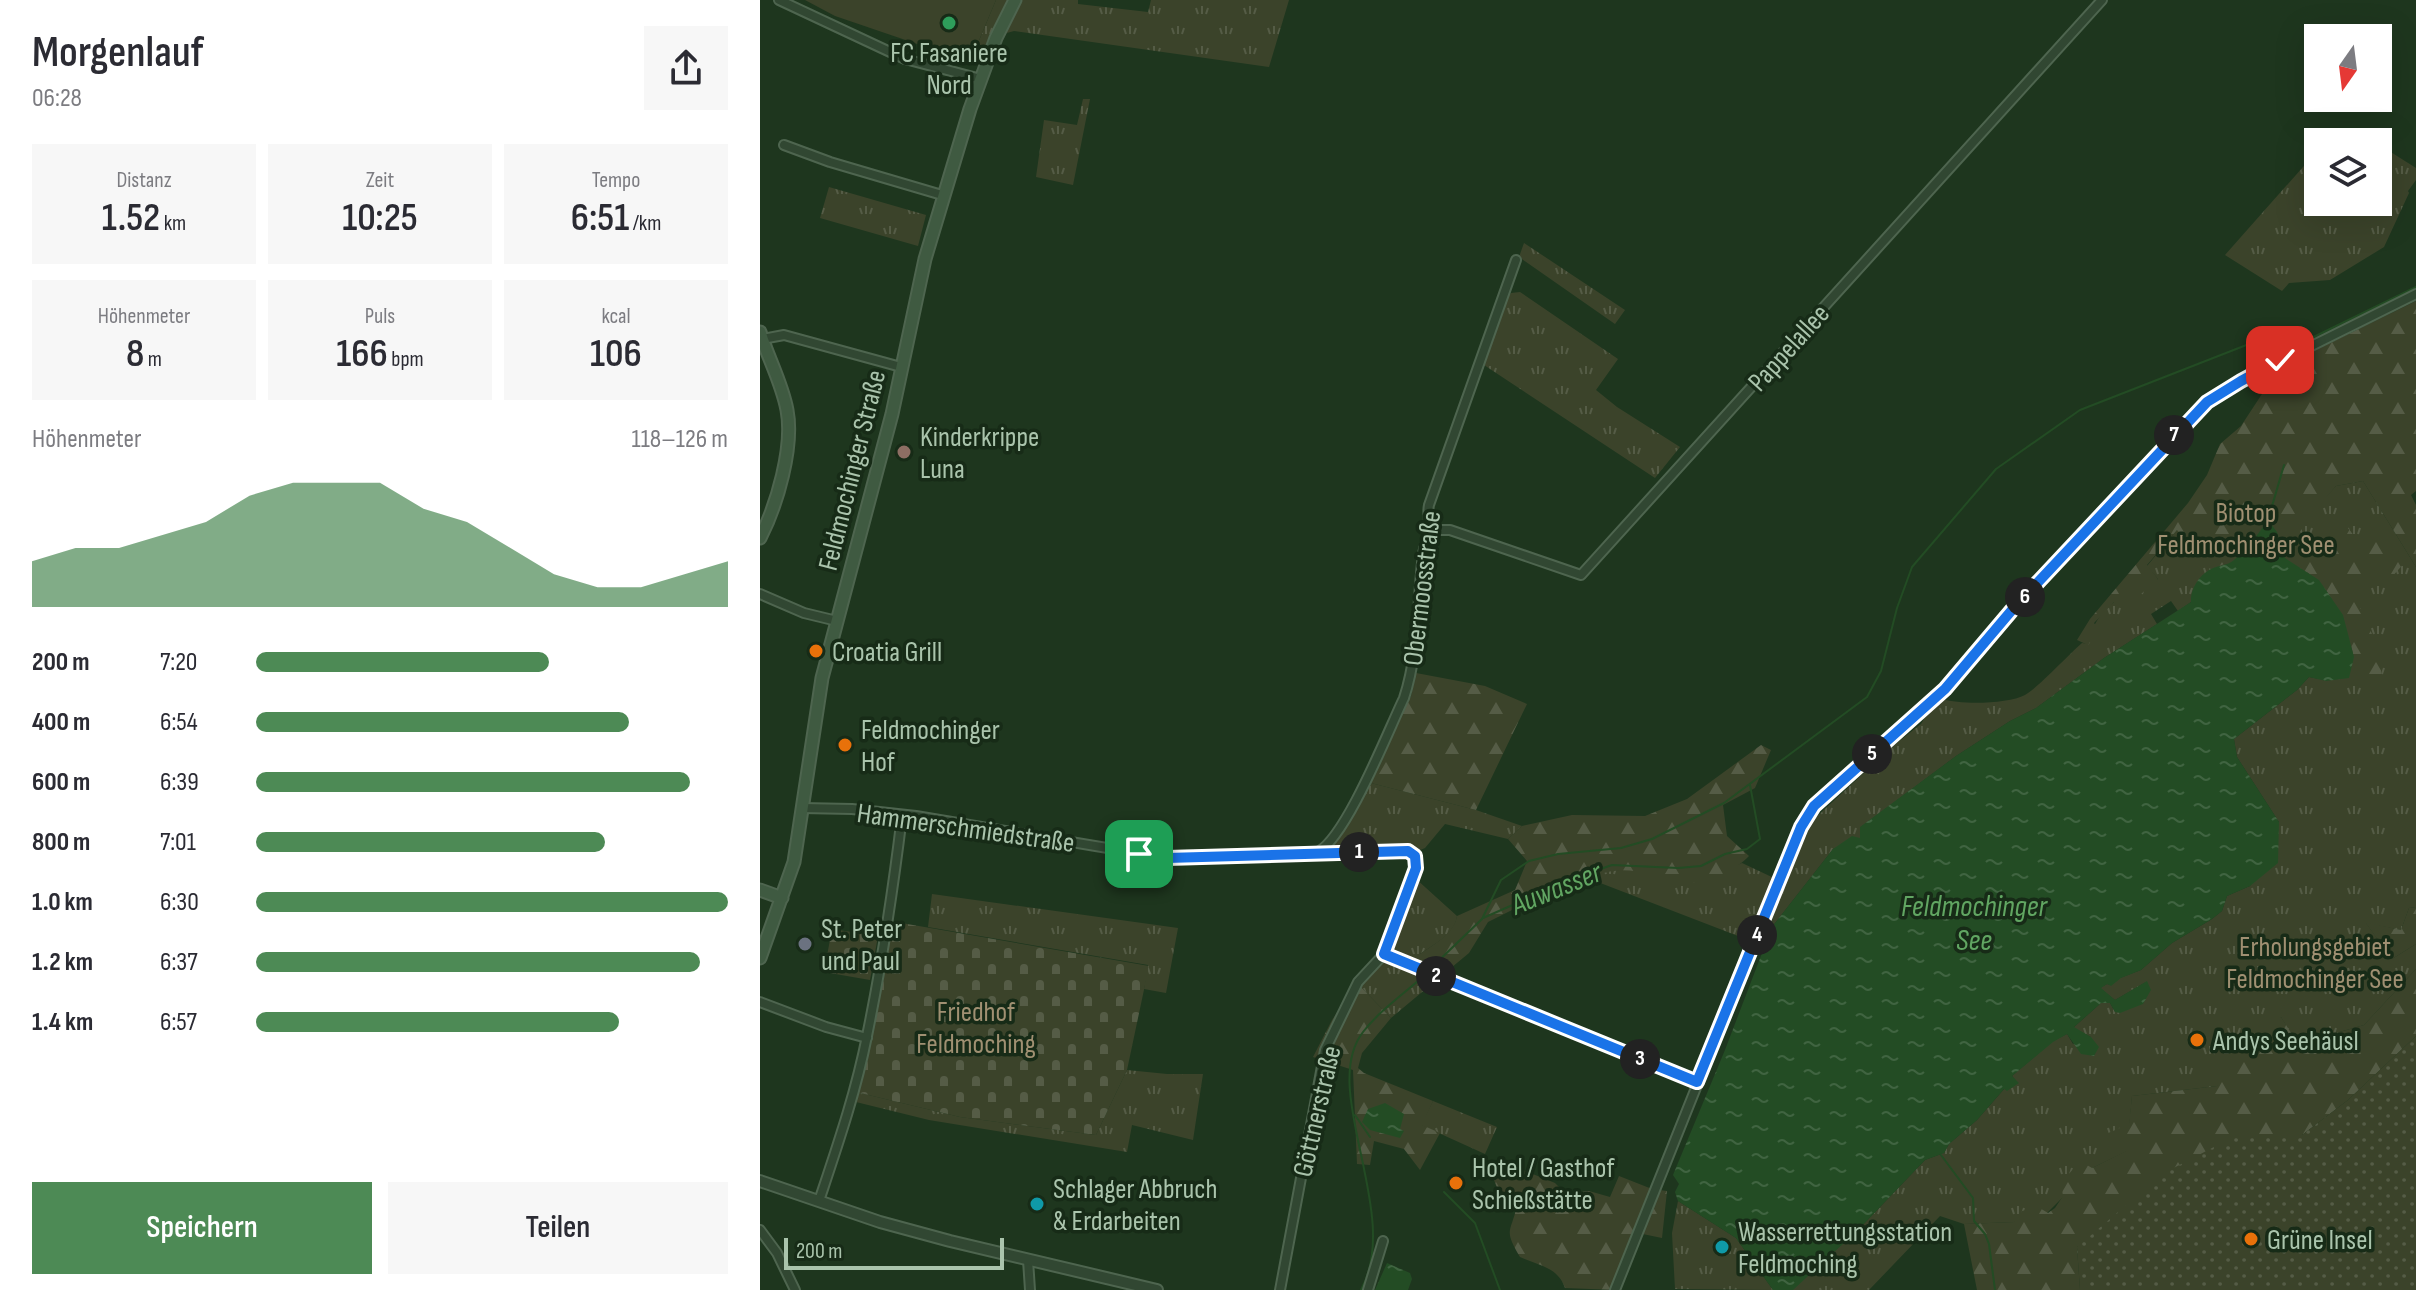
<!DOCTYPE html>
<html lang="de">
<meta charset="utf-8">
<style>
:root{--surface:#fff;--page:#f7f7f7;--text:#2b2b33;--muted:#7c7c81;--accent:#4d8a55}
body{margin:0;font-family:"Sofia Sans Condensed",sans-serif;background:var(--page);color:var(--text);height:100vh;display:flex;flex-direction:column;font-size:30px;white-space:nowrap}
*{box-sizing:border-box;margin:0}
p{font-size:26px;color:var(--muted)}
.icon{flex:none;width:44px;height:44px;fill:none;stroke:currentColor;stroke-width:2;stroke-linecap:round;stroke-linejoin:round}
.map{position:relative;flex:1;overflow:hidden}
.side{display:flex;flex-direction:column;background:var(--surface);width:760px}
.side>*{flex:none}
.needle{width:52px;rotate:194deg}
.fabs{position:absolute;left:1544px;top:24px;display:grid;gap:16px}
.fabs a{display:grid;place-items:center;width:88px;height:88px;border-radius:0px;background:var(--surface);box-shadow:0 8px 32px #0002;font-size:40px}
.scale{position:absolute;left:24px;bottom:20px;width:220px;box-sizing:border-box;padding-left:8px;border:4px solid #aac4ac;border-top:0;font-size:22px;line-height:28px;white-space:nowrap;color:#aac4ac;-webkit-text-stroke:6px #172b17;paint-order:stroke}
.pin{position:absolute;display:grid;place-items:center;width:68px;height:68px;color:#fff;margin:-34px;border-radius:16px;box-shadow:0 4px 12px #0006}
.km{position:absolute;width:40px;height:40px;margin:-20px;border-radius:50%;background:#222;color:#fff;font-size:22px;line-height:40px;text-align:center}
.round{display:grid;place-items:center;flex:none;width:84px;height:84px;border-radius:0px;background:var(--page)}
.summary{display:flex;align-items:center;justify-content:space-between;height:136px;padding:0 32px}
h1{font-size:44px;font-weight:600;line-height:60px}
.metrics{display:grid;grid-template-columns:repeat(3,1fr);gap:12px;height:136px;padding:8px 32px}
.metrics div{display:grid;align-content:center;border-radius:0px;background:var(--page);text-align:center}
.metrics b{font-size:40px;font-weight:600}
.metrics small{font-size:22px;font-weight:400}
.metrics p{font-size:22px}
.chart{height:224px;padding:16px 32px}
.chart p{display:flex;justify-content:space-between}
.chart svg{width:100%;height:144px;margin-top:8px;fill:var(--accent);opacity:.7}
.button{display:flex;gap:16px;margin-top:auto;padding:16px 32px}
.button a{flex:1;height:92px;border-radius:0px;background:var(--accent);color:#fff;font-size:32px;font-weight:600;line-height:92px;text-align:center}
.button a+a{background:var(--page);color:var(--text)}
ul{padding:0 32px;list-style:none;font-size:26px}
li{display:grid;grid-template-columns:128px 96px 1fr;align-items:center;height:60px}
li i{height:20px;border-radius:10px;background:var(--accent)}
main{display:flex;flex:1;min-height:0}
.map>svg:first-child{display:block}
.grass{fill:url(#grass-tufts)}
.forest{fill:url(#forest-firs)}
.cemetery{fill:url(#cemetery-stones)}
.garden{fill:url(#garden-dots)}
.pitch{fill:#3b432a}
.water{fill:url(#water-ripples)}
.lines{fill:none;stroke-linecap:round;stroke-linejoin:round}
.stream{stroke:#234c24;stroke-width:2}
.minor-casing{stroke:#4e654f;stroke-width:12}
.tertiary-casing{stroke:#4e654f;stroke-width:14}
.secondary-casing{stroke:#4e654f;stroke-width:15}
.minor{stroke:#314732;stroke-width:8}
.tertiary{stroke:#314732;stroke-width:10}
.secondary{stroke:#3f5a41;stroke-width:11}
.route-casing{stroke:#fff;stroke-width:16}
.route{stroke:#1a73e8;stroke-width:10}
.leisure-dot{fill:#2e9e5b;stroke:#172b17;stroke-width:3}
.education-dot{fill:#8d6e63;stroke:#172b17;stroke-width:3}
.food-dot{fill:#e8710a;stroke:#172b17;stroke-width:3}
.worship-dot{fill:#6b7280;stroke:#172b17;stroke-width:3}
.culture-dot{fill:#0f9aa8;stroke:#172b17;stroke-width:3}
.labels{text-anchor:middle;stroke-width:7;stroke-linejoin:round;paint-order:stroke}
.poi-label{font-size:28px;fill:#aac4ac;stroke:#172b17;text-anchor:start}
.street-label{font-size:28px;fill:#aac4ac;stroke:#172b17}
.park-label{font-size:28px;fill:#a09072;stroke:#172b17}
.water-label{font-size:30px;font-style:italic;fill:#61a662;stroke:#172b17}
</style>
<main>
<section class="side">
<div class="summary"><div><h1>Morgenlauf</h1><p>06:28</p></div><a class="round"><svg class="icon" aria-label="share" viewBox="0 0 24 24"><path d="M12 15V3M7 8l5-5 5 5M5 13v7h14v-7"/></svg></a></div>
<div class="metrics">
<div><p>Distanz</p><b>1.52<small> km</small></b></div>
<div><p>Zeit</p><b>10:25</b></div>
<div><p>Tempo</p><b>6:51<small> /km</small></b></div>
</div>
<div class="metrics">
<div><p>Höhenmeter</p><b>8<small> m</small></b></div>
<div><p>Puls</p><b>166<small> bpm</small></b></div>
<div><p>kcal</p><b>106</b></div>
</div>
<div class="chart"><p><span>Höhenmeter</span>118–126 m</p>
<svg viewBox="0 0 160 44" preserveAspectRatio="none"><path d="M0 44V30L10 26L20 26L30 22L40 18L50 10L60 6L70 6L80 6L90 14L100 18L110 26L120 34L130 38L140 38L150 34L160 30V44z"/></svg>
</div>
<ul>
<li><b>200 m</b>7:20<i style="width:62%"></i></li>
<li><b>400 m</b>6:54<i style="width:79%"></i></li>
<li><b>600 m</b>6:39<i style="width:92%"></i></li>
<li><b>800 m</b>7:01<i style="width:74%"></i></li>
<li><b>1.0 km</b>6:30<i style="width:100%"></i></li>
<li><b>1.2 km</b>6:37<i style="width:94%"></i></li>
<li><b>1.4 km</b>6:57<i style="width:77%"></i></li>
</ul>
<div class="button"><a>Speichern</a><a>Teilen</a></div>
</section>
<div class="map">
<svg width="1656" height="1290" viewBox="0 0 1656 1290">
<defs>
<pattern id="grass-tufts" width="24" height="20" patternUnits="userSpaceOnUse" patternTransform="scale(2)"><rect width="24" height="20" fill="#3b432a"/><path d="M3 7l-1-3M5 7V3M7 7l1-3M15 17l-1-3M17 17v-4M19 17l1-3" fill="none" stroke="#555c46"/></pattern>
<pattern id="forest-firs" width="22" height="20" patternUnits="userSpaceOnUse" patternTransform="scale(2)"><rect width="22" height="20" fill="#3b432a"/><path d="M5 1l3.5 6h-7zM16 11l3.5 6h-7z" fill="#555c46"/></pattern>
<pattern id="cemetery-stones" width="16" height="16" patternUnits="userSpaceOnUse" patternTransform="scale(2)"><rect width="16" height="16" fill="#3b432a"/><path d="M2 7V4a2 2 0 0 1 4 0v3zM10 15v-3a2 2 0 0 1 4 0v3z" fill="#555c46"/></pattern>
<pattern id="garden-dots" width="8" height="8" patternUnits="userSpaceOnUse" patternTransform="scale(2)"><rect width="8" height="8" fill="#3b432a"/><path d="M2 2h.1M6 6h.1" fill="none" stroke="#555c46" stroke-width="1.8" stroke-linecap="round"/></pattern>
<pattern id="water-ripples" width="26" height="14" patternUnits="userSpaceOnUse" patternTransform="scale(2)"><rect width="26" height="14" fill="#234c24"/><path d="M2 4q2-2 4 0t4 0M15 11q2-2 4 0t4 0" fill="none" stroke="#406441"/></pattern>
</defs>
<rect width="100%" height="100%" fill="#1e361e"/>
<!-- grass -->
<path class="grass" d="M236 0H318V4L388 12 391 0H529L509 67 254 31 243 34 227 68 210 62Z
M323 99H330L313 185 276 177 284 120 317 125Z
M1618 144 1656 168V180L1648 191 1649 193 1624 247 1570 280 1529 283 1522 291 1465 255 1558 150V202H1618Z
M69 187 166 215 158 246 60 218Z
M764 243 865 310 855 324 759 257Z
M760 292 858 359 836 390 857 407 920 447 895 478 724 365 746 299 751 293Z
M1603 481 1656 567V907L1649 908 1641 930 1606 923 1632 959 1656 944V969L1604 1025 1537 1044 1521 1017 1457 1086 1372 1096 1367 1151 1332 1168 1287 1213 1254 1222 1204 1224 1180 1216 1109 1290H1031L1098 1230 1165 1160 1184 1153 1189 1144 1217 1120 1245 1088 1258 1083 1252 1076 1293 1041 1307 1034 1313 1044 1331 1037 1313 1028 1341 1003H1350L1355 1012 1386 982 1355 1000 1340 988 1347 984 1351 985 1360 978 1381 970 1412 943 1452 919 1462 911 1467 896 1490 886 1519 822 1477 757 1474 739 1537 690 1549 677 1559 679 1431 602 1418 611 1411 601 1391 614 1397 624 1344 658 1276 708 1250 721 1196 756 1101 827V838L1073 849 1012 927 1005 941 1020 896 1053 820 1133 746 1161 724 1173 704 1183 699C1200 705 1249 704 1265 695 1278 688 1309 654 1322 643L1328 644C1338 602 1363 597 1398 579L1387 566 1417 530 1565 498 1576 486Z
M607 782 716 810 762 826 748 839 685 824 665 848 653 853 575 850 574 844Z
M982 863 1016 879 991 941 830 879 846 871 873 869 940 880Z
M655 878 697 916C695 934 673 945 660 954L680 977 631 1018 597 983 624 955Z
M172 894 418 928 406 993 384 989 388 965 168 927Z
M367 1070 407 1074H443L433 1140 372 1125 367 1152 169 1120 96 1102V1092L200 1117 336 1135Z
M673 1101 737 1127 725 1154 661 1125Z
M918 1201 976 1238 1013 1290 915 1289 912 1233Z"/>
<!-- forest -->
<path class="forest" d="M1656 301V491L1651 495 1656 505V567L1603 481 1576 486 1548 519 1538 535 1551 544 1563 528 1580 518 1595 537 1614 530 1647 560 1630 579H1606L1605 590 1590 588 1607 621 1622 661 1620 687 1589 678 1594 657 1583 615 1559 580 1525 558 1517 532 1508 520C1490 546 1482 560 1450 569L1417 530 1387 565 1398 579 1372 602H1354L1334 623 1340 631 1328 645 1317 640 1330 619 1428 503 1447 475 1460 444 1481 426 1519 368Z
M656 673 725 686 767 704 716 810 607 782 651 696Z
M1001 745 1011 750 995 788 963 805 967 836 989 856C975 871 942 886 921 882 887 876 866 861 831 878L839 882 754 909 728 922 709 953 680 977 658 967 660 954C673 945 694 934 697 916L755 890 767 861 748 839 762 826 812 815 885 816 927 799Z
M1656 907V944L1632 959 1605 922 1641 930 1649 908Z
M1656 969V1036L1588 1100 1542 1135 1519 1136 1317 1247 1320 1290H1217L1204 1224 1254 1222 1262 1211 1278 1207 1288 1213 1295 1208 1303 1196 1301 1183 1320 1161 1332 1168 1366 1151 1346 1134 1369 1124 1372 1096 1457 1086 1466 1044 1521 1017 1538 1044 1604 1025Z
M597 983 631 1018 602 1053 598 1068 604 1073 673 1101 662 1125 680 1133 660 1170 644 1149 614 1141 610 1165 597 1164 593 1070 553 1057 572 1020Z
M753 1166 795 1183 806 1194 829 1191 850 1197 859 1176 892 1189 907 1191 902 1238 878 1233 856 1290 805 1288C798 1267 778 1265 760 1257 743 1228 751 1234 757 1205L738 1190 734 1180 740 1170Z"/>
<!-- cemetery -->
<path class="cemetery" d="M130 921 389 966 367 1070 336 1135 200 1117 96 1092Z
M72 929 118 936 110 980 64 972Z"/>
<!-- garden -->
<path class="garden" d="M1656 1036V1290H1320L1317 1247 1404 1173 1477 1135H1542L1588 1100Z"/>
<!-- pitch -->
<path class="pitch" d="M45 0H236L210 62 75 16Z"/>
<!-- water -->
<path class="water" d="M1508 520 1517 532 1525 558 1559 580 1583 615 1594 657 1589 678 1566 681 1549 677 1537 690 1474 739 1477 757 1519 822 1518 863 1490 886 1467 896 1462 911 1452 919 1412 943 1381 970 1361 978 1351 986 1347 984 1341 988 1355 1000 1387 981 1391 990 1383 1004 1360 1013 1355 1012 1350 1003H1341L1314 1027 1331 1037 1339 1047 1334 1056 1321 1054 1307 1034 1293 1042 1252 1076 1259 1083 1247 1091 1244 1089 1217 1120 1189 1144 1184 1153 1165 1160 1098 1230 1033 1290H1013L976 1238 918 1201 915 1192 919 1184 913 1175 965 1050 1012 927 1073 849 1092 836 1100 838V827L1196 756 1250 721 1276 708 1344 658 1431 602C1430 590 1438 577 1449 570 1457 565 1467 566 1474 560 1488 549 1497 535 1508 520Z
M625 1103 644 1114 640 1129 644 1131 640 1138 610 1130 602 1122 608 1109Z
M627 1263 650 1273 652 1279 648 1290H615Z"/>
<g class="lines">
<!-- stream -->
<path class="stream" d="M1508 520 1524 465
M723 918 812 879 852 865 918 868 941 866 965 854 987 849 1000 839 990 785
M670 969 722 919 741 880 769 861 798 854 861 848 892 839 964 803 1107 697 1121 671 1137 608 1152 567 1236 469 1320 410 1489 344 1527 350 1656 287
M595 1115 610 1137
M1181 1155 1213 1198 1214 1221 1225 1234 1229 1244 1235 1290
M684 1192 715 1223 740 1290
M601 1290C643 1213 558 1090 603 1032 620 1010 645 993 666 974"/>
<!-- minor casing -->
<g class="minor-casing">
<path id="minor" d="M19 0 145 59 221 79
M24 145 70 162 182 195
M2 339 24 335 141 367
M669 530H690L821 575 1342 0
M0 594 44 613 77 621
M42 808 92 809 156 816 407 858 648 851 655 856 656 868 624 954 598 982 565 1050 520 1290
M558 852C587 836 628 731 644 698 659 653 657 602 663 554 664 546 669 538 669 530 670 521 667 514 669 505L756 260
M624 954 937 1082
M0 1002 66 1027 107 1038
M59 1201C77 1147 96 1092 107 1036 122 963 133 890 142 816
M0 1230 17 1253 35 1290
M268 1260 270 1290
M608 1290 623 1241
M855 1290 1030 853 1054 806 1185 689 1252 610 1447 402 1481 381 1656 294"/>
</g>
<!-- tertiary casing -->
<g class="tertiary-casing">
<path id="tertiary" d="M0 1181 120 1222 190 1241 397 1290"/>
</g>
<!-- secondary casing -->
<g class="secondary-casing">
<path id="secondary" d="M0 332C8 358 22 383 27 410 34 447 17 505 0 538
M0 890 22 898
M0 958 34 862 62 678 132 414 165 259 210 109 236 38 255 0"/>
</g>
<!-- minor -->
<use href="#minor" class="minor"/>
<!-- tertiary -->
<use href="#tertiary" class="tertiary"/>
<!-- secondary -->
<use href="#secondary" class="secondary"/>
</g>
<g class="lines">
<!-- route casing -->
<g class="route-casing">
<path id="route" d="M379 854 407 858 648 851 655 856 656 868 624 954 937 1082 1041 827 1054 806 1185 689 1252 610 1447 402 1481 381 1520 360"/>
</g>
<!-- route -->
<use href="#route" class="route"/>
</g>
<!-- markers -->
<circle class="leisure-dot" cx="189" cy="23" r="8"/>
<circle class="education-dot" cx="144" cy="452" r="8"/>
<g class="food-dot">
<circle cx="56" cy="651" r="8"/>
<circle cx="85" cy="745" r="8"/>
<circle cx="1437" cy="1040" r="8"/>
<circle cx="696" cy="1183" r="8"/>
<circle cx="1491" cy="1239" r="8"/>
</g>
<circle class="worship-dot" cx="45" cy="944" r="8"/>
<g class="culture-dot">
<circle cx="277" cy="1204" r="8"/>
<circle cx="962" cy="1247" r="8"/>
</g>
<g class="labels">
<!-- poi labels -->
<g class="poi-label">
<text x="189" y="62" text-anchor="middle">FC Fasaniere<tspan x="189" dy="32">Nord</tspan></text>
<text x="160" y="446">Kinderkrippe<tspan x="160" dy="32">Luna</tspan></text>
<text x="72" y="661">Croatia Grill</text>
<text x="101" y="739">Feldmochinger<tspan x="101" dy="32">Hof</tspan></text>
<text x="61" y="938">St. Peter<tspan x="61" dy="32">und Paul</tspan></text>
<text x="1453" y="1050">Andys Seehäusl</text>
<text x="712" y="1177">Hotel / Gasthof<tspan x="712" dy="32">Schießstätte</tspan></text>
<text x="293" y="1198">Schlager Abbruch<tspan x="293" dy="32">&amp; Erdarbeiten</tspan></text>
<text x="978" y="1241">Wasserrettungsstation<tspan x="978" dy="32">Feldmoching</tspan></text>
<text x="1507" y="1249">Grüne Insel</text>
</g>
<!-- street labels -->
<g class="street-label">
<text transform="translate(1028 347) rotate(-48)" y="10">Pappelallee</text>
<text transform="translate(91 470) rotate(-76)" y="10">Feldmochinger Straße</text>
<text transform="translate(661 588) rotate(-83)" y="10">Obermoosstraße</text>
<text transform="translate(206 827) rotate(8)" y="10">Hammerschmiedstraße</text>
<text transform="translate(556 1111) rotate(-77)" y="10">Göttnerstraße</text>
</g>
<!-- park labels -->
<g class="park-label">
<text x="1486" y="522">Biotop<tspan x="1486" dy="32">Feldmochinger See</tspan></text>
<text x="1555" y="956">Erholungsgebiet<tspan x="1555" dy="32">Feldmochinger See</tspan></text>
<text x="216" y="1021">Friedhof<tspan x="216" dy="32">Feldmoching</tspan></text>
</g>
<!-- water labels -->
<g class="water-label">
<text transform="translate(796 888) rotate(-22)" y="10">Auwasser</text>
<text x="1214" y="916">Feldmochinger<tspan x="1214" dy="34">See</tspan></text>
</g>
</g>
</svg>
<div class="fabs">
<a><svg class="needle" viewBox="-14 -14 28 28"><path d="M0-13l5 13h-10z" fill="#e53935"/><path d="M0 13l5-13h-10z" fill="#7c7c81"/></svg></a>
<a><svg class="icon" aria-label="layers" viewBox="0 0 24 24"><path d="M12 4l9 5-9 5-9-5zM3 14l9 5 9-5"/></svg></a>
</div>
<div class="scale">200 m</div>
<div class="pin" style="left:379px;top:854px;background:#1e9e55"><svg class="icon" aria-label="arrive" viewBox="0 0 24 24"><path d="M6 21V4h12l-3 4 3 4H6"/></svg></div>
<div class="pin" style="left:1520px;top:360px;background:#d93025"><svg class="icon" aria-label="check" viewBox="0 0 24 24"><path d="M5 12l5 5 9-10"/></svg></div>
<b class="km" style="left:599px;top:852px">1</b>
<b class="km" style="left:676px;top:976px">2</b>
<b class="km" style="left:880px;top:1059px">3</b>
<b class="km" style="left:997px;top:935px">4</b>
<b class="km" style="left:1112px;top:754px">5</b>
<b class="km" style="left:1265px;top:597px">6</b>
<b class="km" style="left:1414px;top:435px">7</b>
</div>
</main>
